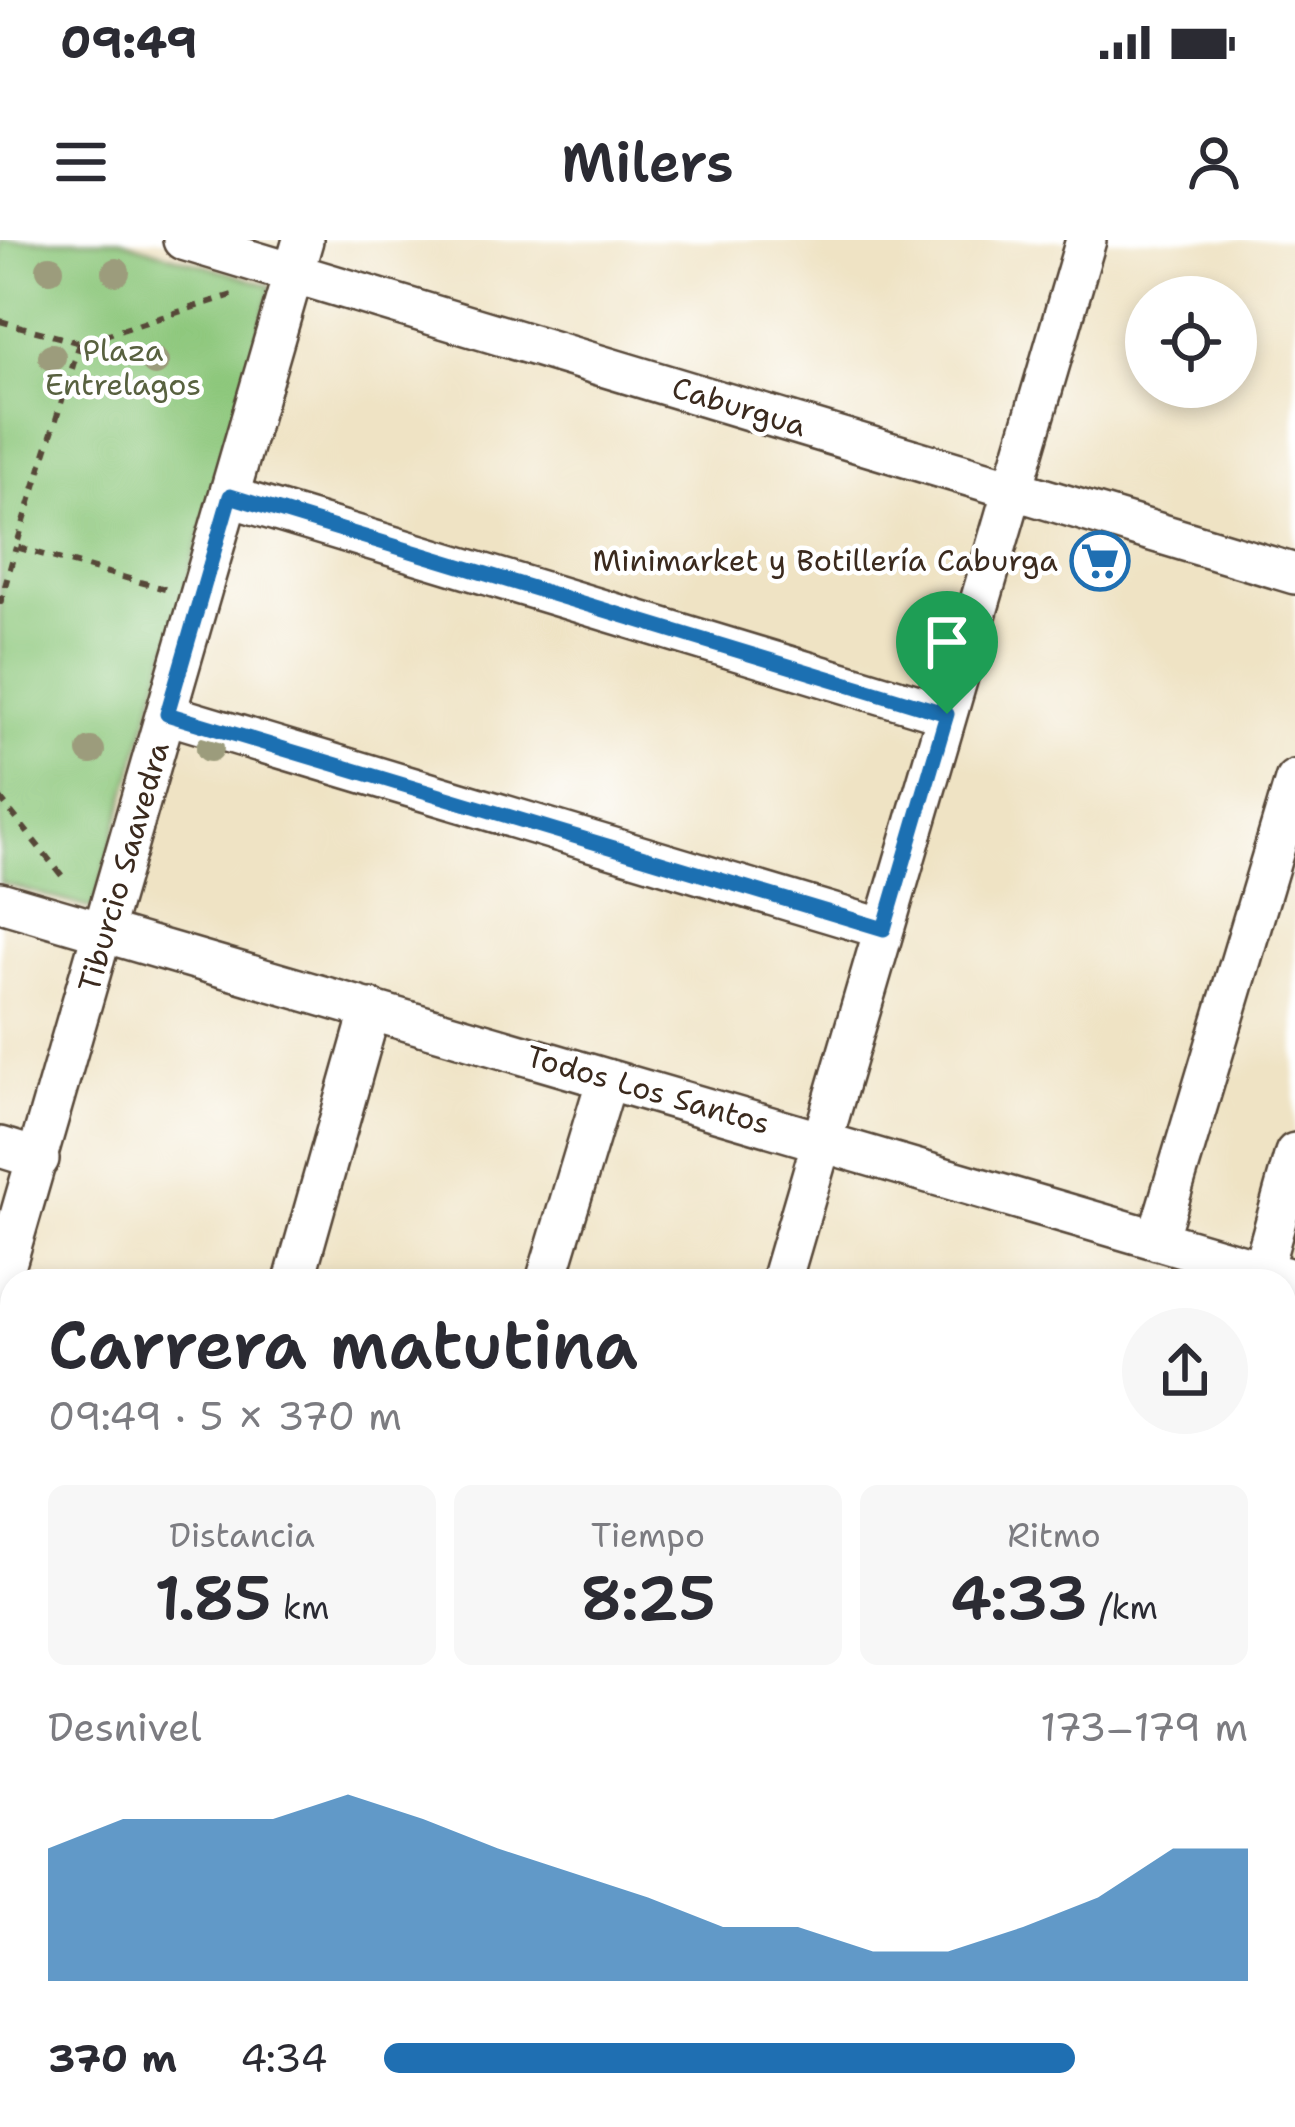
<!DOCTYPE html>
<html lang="es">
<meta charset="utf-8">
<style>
:root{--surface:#fff;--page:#f7f7f7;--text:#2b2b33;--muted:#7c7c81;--accent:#1f6fb2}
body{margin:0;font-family:"Shantell Sans",sans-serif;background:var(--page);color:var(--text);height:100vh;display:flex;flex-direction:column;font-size:45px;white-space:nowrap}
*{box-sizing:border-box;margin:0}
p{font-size:39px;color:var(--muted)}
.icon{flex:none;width:66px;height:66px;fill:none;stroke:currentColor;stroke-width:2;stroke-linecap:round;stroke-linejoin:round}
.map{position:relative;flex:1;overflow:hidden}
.details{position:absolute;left:0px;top:1029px;width:1296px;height:858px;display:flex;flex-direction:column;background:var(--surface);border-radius:36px 36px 0 0;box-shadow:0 6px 18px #0003}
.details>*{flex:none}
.buttons{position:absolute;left:1125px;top:36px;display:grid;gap:24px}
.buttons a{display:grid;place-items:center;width:132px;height:132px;border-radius:50%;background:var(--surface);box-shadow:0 6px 18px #0003;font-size:60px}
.pin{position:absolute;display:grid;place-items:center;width:102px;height:102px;color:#fff;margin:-123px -51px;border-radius:50% 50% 50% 0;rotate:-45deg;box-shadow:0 0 12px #0007}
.pin .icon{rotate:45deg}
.round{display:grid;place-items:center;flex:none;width:126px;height:126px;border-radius:63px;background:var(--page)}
.summary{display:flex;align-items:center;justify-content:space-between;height:204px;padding:0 48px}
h1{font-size:66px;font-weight:600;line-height:90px}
.metrics{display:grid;grid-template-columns:repeat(3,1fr);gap:18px;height:204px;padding:12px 48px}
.metrics div{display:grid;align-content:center;border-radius:18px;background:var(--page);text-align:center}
.metrics b{font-size:60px;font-weight:600}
.metrics small{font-size:33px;font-weight:400}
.metrics p{font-size:33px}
.chart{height:336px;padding:24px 48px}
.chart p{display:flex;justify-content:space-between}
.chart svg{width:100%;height:216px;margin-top:12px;fill:var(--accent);opacity:.7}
ul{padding:0 48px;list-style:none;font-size:39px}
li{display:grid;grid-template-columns:192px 144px 1fr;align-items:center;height:90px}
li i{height:30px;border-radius:15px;background:var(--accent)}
.status{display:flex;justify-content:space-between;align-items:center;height:84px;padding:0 60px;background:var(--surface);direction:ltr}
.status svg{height:33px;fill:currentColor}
header{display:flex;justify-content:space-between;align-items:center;height:156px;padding:0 48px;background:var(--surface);font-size:54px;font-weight:600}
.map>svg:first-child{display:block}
.green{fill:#8dc77b;stroke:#64784c;stroke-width:3}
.building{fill:#e0a19e}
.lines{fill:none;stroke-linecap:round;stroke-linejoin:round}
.minor-casing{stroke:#564637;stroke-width:44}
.path{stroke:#564637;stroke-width:6;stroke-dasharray:9 9;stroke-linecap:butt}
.minor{stroke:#fff;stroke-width:39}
.tree{fill:#9c9c7b}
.route-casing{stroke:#fff;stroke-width:24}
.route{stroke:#1f6fb2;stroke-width:15}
.labels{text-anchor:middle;stroke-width:9;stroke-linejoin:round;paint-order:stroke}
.park-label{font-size:30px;fill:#58613f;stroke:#fff}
.street-label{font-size:30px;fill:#3b2a1e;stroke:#fff}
.poi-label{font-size:30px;fill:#3b2a1e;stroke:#fff;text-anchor:end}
</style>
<div class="status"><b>09:49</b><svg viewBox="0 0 49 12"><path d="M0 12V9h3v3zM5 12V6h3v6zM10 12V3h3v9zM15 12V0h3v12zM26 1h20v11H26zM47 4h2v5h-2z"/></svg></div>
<header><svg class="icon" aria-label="menu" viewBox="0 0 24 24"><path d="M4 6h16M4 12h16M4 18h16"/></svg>Milers<svg class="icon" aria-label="person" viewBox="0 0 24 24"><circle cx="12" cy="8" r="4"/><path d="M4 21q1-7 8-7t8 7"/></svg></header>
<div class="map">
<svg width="1295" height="1887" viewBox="0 0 1295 1887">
<rect width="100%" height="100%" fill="#fff"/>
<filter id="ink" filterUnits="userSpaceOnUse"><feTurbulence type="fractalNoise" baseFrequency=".00833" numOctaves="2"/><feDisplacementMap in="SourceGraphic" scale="24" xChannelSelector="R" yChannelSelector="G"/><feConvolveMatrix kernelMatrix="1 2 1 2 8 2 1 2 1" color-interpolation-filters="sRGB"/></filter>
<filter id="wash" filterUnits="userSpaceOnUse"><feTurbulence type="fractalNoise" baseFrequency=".004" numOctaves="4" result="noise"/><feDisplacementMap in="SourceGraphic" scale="48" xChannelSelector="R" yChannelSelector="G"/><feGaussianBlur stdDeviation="2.7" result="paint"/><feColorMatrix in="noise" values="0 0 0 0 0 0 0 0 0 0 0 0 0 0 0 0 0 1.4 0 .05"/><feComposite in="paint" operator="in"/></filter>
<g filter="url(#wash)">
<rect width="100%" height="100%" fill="#efe3c4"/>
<!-- green -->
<path class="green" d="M0 0H120L272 46 93 669 0 643Z
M1295 1313V1828L1284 1825V1354Z"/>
<g id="blocks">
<!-- building -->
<path class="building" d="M1294 1413 1295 1414V1744L1284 1741V1447Z"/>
</g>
</g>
<g filter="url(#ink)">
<use href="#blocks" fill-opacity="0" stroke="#564637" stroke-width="3"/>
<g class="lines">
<!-- minor casing -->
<g class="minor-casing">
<path id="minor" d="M183 0 1295 334
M230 257 947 474
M167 474 884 689
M0 662 1295 1040
M0 907 39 919
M1157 1000 1295 540
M294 1041 371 769
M546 1041 607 839
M781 1041 1086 0
M1259 1041 1295 913
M0 1045 303 0
M1284 1084 1295 1044
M1284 1257 1295 1216
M0 1358 12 1361
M0 1632 12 1636
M0 1720 12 1734
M1284 1799 1295 1803
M14 1887 17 1875
M262 1887 266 1875
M1009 1887 1018 1875
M1050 1887 1052 1875"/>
</g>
<!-- path -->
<path class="path" d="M0 81 80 103 232 55
M80 103 16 307 165 349
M0 364 16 307
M0 558 66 641"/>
<!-- minor -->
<use href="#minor" class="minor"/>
</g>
<!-- trees -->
<g class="tree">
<circle cx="50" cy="29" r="14"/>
<circle cx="116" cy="32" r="14"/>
<circle cx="52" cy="117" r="14"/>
<circle cx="155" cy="122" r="14"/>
<circle cx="210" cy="508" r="14"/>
<circle cx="91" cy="511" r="14"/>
</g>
</g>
<g class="lines" filter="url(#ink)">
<!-- route casing -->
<g class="route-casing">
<path id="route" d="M230 256 947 474 884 689 167 474Z"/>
</g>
<!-- route -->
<use href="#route" class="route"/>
</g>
<!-- icons -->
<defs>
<g id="supermarket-ring" transform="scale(3)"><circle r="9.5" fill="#fff" stroke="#1f6fb2" stroke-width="1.5"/><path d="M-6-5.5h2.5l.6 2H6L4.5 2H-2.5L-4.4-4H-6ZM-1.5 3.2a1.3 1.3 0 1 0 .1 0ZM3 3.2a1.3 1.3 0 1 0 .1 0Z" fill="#1f6fb2"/></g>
</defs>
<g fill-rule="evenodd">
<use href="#supermarket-ring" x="1100" y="321"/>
</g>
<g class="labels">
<!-- park labels -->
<g class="park-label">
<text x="123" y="121">Plaza<tspan x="123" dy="34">Entrelagos</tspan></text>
</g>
<!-- street labels -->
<g class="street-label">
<text transform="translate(739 167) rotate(17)" y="10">Caburgua</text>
<text transform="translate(124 627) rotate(-74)" y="10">Tiburcio Saavedra</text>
<text transform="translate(648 850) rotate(16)" y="10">Todos Los Santos</text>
</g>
<!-- poi labels -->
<g class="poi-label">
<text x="1058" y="331">Minimarket y Botillería Caburga</text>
</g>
</g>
</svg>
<div class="buttons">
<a><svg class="icon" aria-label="locate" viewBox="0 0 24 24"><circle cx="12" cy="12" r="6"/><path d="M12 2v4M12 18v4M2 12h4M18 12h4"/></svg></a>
</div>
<div class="pin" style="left:947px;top:474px;background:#1e9e55"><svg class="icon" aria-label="arrive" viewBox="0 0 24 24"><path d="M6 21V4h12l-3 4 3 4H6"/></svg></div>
<section class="details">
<div class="summary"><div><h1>Carrera matutina</h1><p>09:49 · 5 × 370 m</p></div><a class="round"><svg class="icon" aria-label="share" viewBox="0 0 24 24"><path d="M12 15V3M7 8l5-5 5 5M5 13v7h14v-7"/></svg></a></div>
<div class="metrics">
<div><p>Distancia</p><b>1.85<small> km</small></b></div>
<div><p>Tiempo</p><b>8:25</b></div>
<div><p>Ritmo</p><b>4:33<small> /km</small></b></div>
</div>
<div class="chart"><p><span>Desnivel</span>173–179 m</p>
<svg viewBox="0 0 160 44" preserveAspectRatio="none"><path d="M0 44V17L10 11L20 11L30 11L40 6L50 11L60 17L70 22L80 27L90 33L100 33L110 38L120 38L130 33L140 27L150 17L160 17V44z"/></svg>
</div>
<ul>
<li><b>370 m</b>4:34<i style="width:80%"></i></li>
</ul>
</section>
</div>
